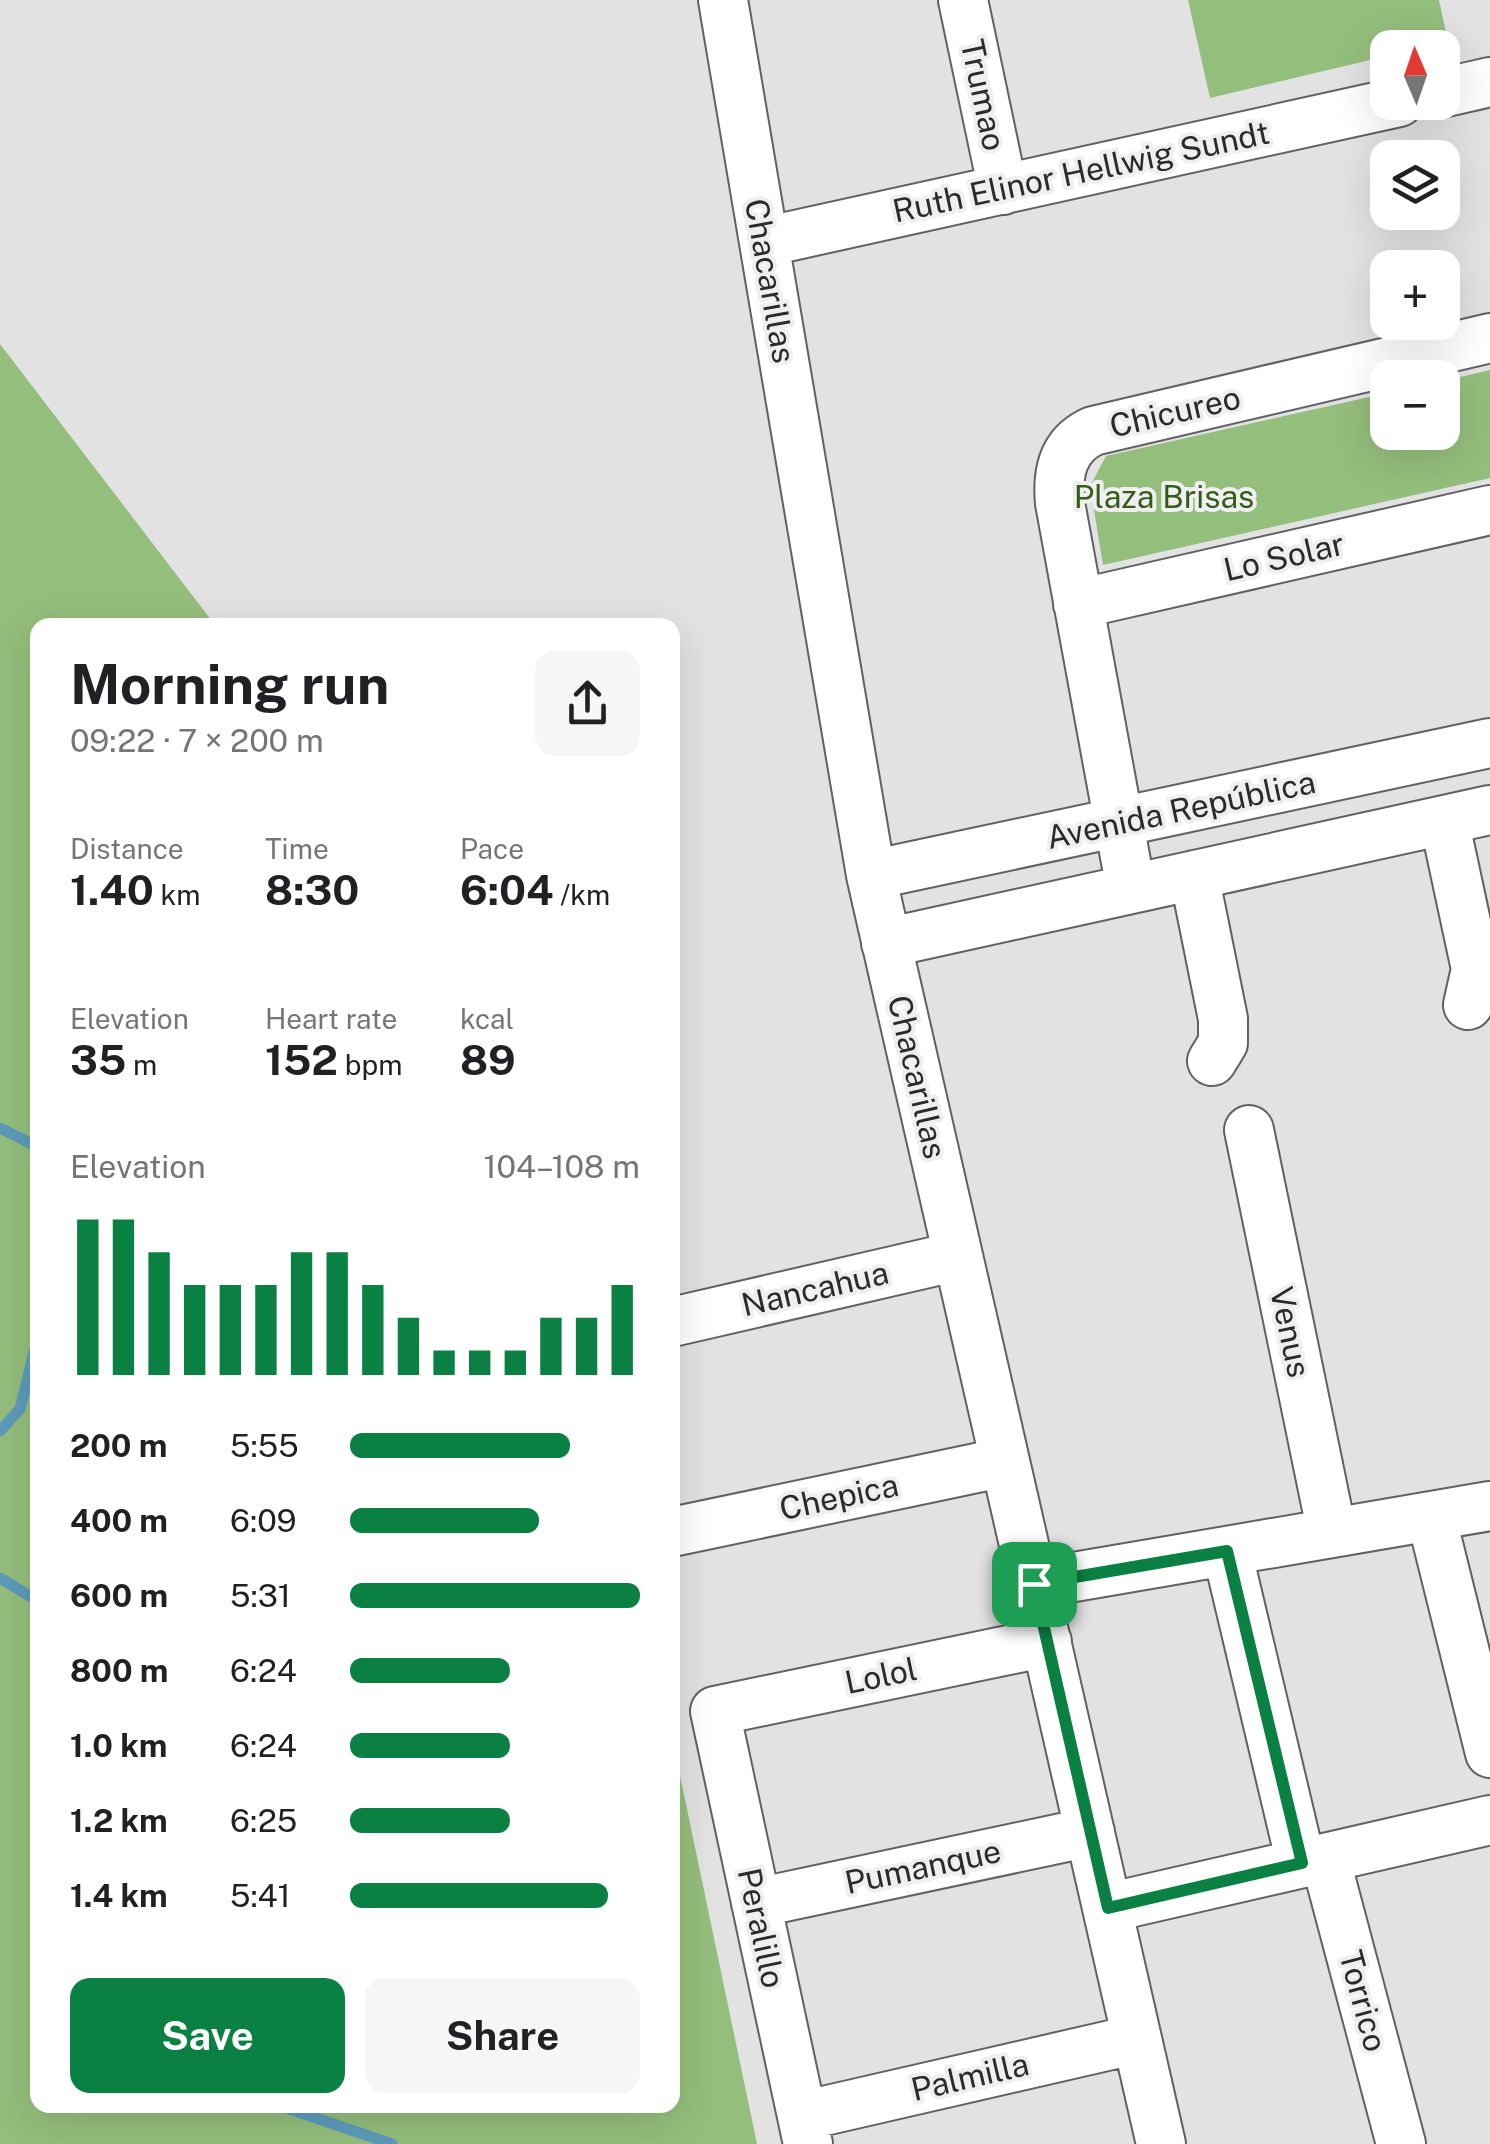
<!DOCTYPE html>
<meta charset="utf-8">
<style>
:root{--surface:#fff;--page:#f6f6f6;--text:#202124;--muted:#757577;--accent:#0b8043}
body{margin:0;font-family:"Public Sans",sans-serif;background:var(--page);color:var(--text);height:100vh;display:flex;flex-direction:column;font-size:38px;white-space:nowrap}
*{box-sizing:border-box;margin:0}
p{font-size:32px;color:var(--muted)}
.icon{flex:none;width:55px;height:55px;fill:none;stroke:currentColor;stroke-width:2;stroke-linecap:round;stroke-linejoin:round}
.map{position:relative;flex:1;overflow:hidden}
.drawer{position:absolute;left:30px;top:618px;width:650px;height:1495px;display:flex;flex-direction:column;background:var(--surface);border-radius:20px;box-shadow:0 10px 40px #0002}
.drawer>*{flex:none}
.needle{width:65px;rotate:358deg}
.fabs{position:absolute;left:1370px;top:30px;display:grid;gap:20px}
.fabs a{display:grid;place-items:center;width:90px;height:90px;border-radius:20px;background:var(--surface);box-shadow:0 10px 40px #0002;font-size:50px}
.pin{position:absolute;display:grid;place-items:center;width:85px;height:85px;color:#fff;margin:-42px;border-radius:20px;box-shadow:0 5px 15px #0006}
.round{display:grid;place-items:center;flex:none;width:105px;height:105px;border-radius:20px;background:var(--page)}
.headline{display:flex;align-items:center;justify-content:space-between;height:170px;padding:0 40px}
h1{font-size:55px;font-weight:700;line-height:75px}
.stats{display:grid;grid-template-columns:repeat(3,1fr);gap:15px;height:170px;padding:10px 40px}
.stats div{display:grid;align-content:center}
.stats b{font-size:42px;font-weight:700}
.stats small{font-size:28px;font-weight:400}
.stats p{font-size:28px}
.chart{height:280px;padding:20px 40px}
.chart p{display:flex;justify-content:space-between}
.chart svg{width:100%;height:180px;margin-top:10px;stroke:var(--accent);stroke-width:6}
.primary-button{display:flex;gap:20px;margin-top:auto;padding:20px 40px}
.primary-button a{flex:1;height:115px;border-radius:20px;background:var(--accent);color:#fff;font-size:40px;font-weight:700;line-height:115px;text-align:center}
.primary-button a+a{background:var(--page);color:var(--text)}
ul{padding:0 40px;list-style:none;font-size:32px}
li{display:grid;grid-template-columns:160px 120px 1fr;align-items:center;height:75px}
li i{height:25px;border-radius:12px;background:var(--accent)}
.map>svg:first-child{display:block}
.green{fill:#94be7c}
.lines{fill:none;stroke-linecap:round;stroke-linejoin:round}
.stream{stroke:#5d9bba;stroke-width:11}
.minor-casing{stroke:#616162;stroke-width:52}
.minor{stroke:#fff;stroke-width:48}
.route-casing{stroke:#fff;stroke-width:20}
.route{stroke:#0b8043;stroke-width:12}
.labels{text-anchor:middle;stroke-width:8;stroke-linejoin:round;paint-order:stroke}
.street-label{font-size:32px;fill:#2a2a2a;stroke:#efeff1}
.park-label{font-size:32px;fill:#335b15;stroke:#efeff1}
</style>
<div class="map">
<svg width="1490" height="2144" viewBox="0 0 1490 2144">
<rect width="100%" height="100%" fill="#e2e2e3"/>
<!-- green -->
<path class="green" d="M1188 0H1439L1448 42 1423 47 1388 48 1387 56 1210 98Z
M0 344 215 625H38V2105H672L673 1742 757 2144H0Z
M1490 370V478L1103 565 1090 486 1106 456 1387 393 1388 432H1442L1443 381Z"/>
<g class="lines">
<!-- stream -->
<path class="stream" d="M0 1128 38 1147
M0 1431 20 1409 38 1336
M0 1578 38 1601
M278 2105 392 2144"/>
<!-- minor casing -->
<g class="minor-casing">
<path id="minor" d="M723 0 871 875 1161 2144
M963 0 1003 190
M1442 93 1490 82
M764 242 1399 102
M1078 604 1490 510
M1444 820 1476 969 1468 1005
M871 875 1490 743
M1194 875 1223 1019V1043L1212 1061
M1131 889 1060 503C1057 472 1063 445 1093 431L1490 338
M886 943 1490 810
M1249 1130 1332 1533
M672 1322 958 1256
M1431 1516 1490 1753
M672 1532 1005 1462
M1227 1551 1301 1863
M1033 1584 1490 1506
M1325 1858 1401 2144
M756 1903 1090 1832
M1107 1908 1490 1820
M802 2116 1137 2039
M808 2144 715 1711 1047 1642"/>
</g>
<!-- minor -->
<use href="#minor" class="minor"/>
</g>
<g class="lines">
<!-- route casing -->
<g class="route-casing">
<path id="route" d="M1227 1551 1302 1863 1108 1908 1034 1584Z"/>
</g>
<!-- route -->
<use href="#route" class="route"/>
</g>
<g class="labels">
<!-- street labels -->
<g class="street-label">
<text transform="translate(983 95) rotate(78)" y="11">Trumao</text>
<text transform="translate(1081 172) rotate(-12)" y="11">Ruth Elinor Hellwig Sundt</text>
<text transform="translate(770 281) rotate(80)" y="11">Chacarillas</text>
<text transform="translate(1175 412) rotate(-13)" y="11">Chicureo</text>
<text transform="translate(1284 557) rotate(-13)" y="11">Lo Solar</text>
<text transform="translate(1181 810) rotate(-12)" y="11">Avenida República</text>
<text transform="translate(917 1077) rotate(77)" y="11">Chacarillas</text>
<text transform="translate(815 1289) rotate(-13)" y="11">Nancahua</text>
<text transform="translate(1290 1332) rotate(78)" y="11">Venus</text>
<text transform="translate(839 1497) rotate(-12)" y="11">Chepica</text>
<text transform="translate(881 1676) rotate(-12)" y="11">Lolol</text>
<text transform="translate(923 1867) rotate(-12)" y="11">Pumanque</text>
<text transform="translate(761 1928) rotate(78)" y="11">Peralillo</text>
<text transform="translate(1363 2001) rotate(75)" y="11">Torrico</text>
<text transform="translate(970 2077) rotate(-13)" y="11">Palmilla</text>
</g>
<!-- park labels -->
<g class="park-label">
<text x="1164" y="508">Plaza Brisas</text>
</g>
</g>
</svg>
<div class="fabs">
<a><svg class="needle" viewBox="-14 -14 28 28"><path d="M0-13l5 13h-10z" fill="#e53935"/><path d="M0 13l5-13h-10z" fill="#757577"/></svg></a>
<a><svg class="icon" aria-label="layers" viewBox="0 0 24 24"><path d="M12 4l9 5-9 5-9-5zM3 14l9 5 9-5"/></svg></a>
<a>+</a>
<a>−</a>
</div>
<div class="pin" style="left:1034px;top:1584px;background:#1e9e55"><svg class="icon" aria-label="arrive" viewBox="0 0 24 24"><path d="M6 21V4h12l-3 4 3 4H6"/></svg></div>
<section class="drawer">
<div class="headline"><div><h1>Morning run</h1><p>09:22 · 7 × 200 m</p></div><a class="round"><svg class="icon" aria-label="share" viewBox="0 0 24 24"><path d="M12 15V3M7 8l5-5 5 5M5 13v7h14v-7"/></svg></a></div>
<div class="stats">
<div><p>Distance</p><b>1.40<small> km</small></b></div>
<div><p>Time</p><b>8:30</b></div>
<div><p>Pace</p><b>6:04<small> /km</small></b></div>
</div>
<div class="stats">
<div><p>Elevation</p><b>35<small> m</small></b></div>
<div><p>Heart rate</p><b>152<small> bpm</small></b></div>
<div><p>kcal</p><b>89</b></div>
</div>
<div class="chart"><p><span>Elevation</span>104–108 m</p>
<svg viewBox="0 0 160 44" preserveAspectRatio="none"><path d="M5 44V6M15 44V6M25 44V14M35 44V22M45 44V22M55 44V22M65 44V14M75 44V14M85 44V22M95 44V30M105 44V38M115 44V38M125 44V38M135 44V30M145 44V30M155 44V22"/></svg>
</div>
<ul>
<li><b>200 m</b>5:55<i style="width:76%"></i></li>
<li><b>400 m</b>6:09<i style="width:65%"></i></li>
<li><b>600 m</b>5:31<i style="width:100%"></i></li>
<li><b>800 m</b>6:24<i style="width:55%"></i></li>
<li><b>1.0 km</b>6:24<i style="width:55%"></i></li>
<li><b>1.2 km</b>6:25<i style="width:55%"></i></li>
<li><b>1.4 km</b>5:41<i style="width:89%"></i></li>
</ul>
<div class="primary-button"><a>Save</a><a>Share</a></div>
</section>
</div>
